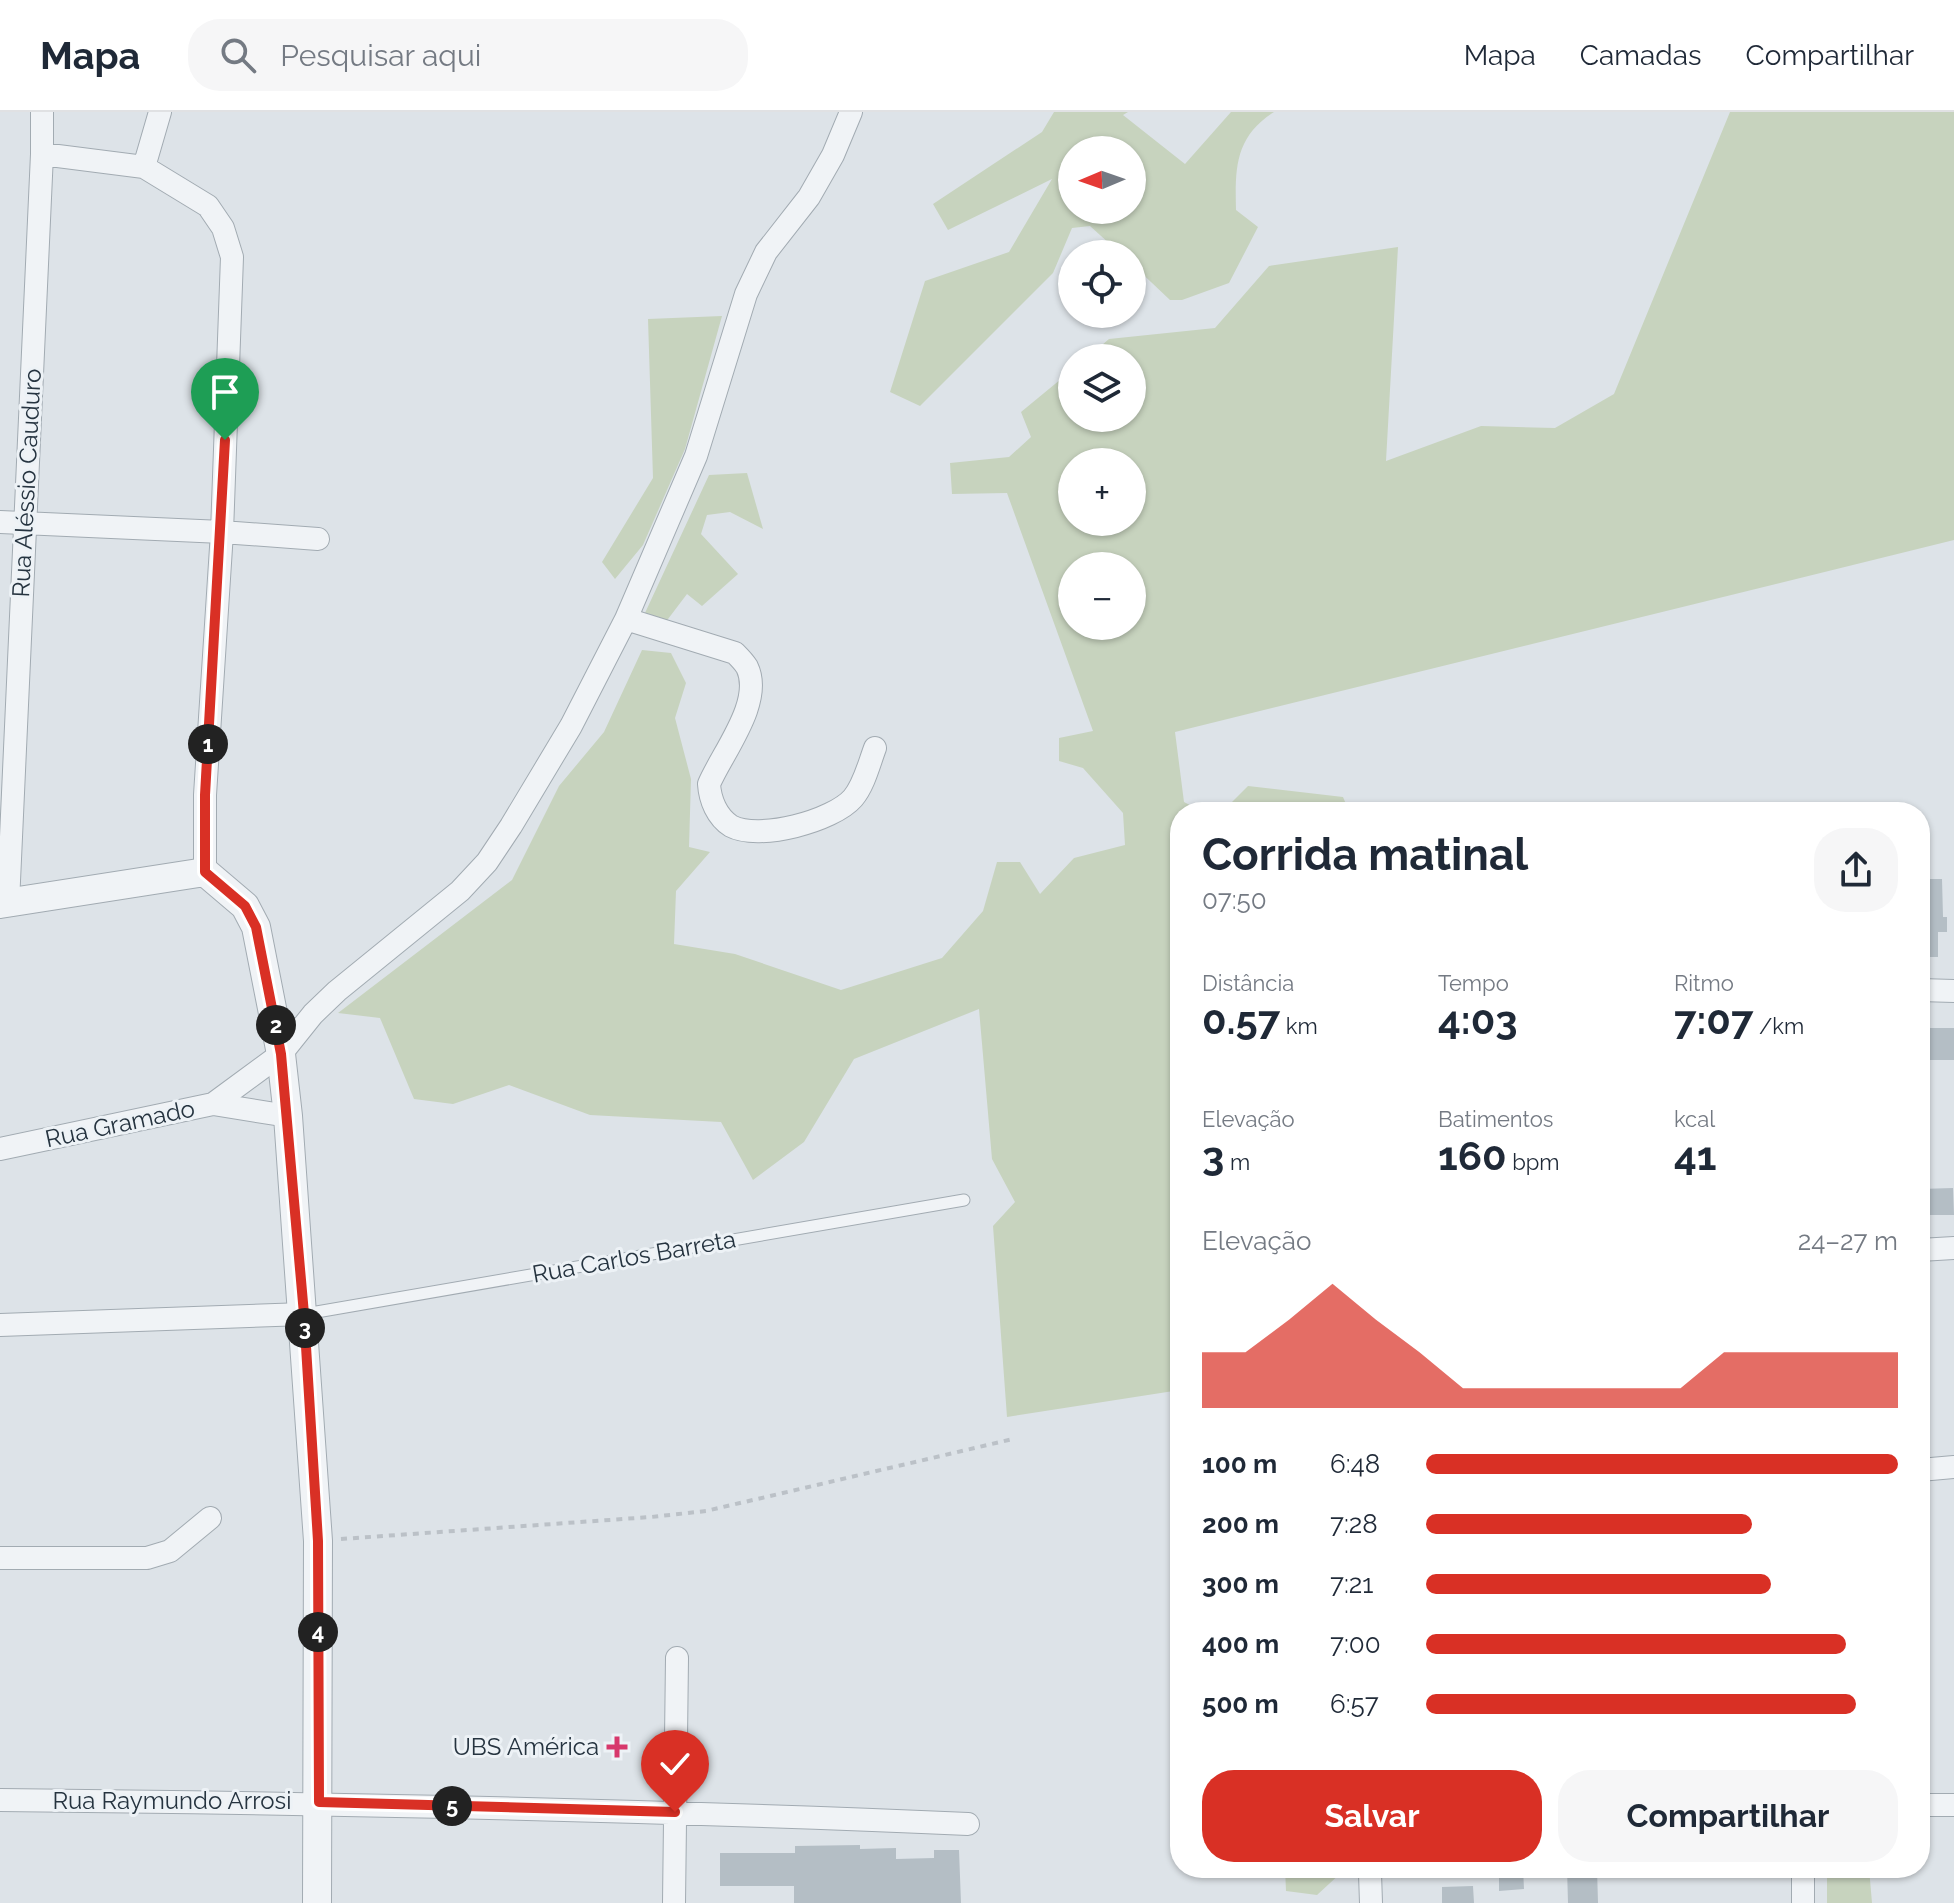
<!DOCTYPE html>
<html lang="pt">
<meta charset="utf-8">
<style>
:root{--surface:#fff;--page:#f6f6f7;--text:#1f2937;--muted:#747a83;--line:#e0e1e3;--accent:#d93025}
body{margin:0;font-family:Raleway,sans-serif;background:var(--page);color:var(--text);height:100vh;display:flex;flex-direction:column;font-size:30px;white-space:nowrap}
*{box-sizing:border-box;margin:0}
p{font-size:26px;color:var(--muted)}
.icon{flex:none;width:44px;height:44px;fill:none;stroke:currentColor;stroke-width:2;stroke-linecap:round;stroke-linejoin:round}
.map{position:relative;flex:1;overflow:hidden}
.details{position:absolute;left:1170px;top:690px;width:760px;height:1076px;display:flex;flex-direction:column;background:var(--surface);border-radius:32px;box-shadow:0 2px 6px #0004}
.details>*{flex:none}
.needle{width:52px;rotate:268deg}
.controls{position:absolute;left:1058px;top:24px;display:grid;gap:16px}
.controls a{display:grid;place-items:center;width:88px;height:88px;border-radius:50%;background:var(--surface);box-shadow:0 2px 6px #0004;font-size:40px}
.pin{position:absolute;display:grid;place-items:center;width:68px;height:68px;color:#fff;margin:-82px -34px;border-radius:50% 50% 50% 0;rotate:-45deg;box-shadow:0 0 8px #0007}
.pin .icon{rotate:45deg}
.km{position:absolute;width:40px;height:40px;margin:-20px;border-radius:50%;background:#222;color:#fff;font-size:22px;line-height:40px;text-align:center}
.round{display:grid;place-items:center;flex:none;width:84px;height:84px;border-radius:32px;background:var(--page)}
.head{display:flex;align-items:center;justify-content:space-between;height:136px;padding:0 32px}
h1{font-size:44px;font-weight:700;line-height:60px}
.metrics{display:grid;grid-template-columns:repeat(3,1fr);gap:12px;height:136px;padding:8px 32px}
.metrics div{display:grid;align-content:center}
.metrics b{font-size:40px;font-weight:700}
.metrics small{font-size:22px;font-weight:400}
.metrics p{font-size:22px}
.chart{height:224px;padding:16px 32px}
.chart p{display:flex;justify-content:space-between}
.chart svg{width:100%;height:144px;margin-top:8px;fill:var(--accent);opacity:.7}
.cta{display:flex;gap:16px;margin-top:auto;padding:16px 32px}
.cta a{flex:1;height:92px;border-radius:32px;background:var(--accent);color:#fff;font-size:32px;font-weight:700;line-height:92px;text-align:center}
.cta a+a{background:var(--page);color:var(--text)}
ul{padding:0 32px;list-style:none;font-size:26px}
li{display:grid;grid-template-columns:128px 96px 1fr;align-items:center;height:60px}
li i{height:20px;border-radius:10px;background:var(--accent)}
header{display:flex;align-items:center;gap:48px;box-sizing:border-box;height:112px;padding:0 40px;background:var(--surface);border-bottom:2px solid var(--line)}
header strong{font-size:38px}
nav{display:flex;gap:44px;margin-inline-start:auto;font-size:28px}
.search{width:560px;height:72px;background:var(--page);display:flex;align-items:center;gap:20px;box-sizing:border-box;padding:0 28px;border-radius:32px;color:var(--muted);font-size:30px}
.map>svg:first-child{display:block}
.green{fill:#c7d3be;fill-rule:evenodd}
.building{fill:#b4bec5}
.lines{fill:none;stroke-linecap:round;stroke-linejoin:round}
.service-casing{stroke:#a2abb2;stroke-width:13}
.minor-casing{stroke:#a2abb2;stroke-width:24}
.tertiary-casing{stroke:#a2abb2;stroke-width:30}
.path{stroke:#bbc1c7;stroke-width:4;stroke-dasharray:6 6;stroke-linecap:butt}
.service{stroke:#f0f3f6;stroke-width:11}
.minor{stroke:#f0f3f6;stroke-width:22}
.tertiary{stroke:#f0f3f6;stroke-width:28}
.route-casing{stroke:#fff;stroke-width:16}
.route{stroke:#d93025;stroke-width:10}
.poi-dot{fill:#d7386c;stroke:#edf2f6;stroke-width:3}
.labels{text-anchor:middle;stroke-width:6;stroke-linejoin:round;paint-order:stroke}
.street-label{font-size:24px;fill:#263440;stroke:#edf2f6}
.poi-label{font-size:24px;fill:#263440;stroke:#edf2f6;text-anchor:end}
</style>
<header>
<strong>Mapa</strong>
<div class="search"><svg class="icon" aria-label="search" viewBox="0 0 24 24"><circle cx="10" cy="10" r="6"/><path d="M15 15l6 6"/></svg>Pesquisar aqui</div>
<nav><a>Mapa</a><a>Camadas</a><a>Compartilhar</a></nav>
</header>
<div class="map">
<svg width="1954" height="1791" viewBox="0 0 1954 1791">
<rect width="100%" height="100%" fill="#dde3e8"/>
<!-- green -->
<path class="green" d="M1054 0H1128L1123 3 1185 52 1231 0H1274C1235 25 1235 56 1236 98L1258 115 1229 171 1182 188H1170L1132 152V142H1121L1090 114 1072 116 1053 161 920 294 890 280 925 169 1009 140 1052 67 948 118 933 92 1042 20ZM1132 38V98H1072V38Z
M1730 0H1954V428L1175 620 1184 690 1203 700H1180V1278L1007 1305 993 1114 1015 1090 992 1047 979 897 854 947 804 1030 753 1068 721 1010 590 1003 509 973 453 992 414 987 380 906 338 901 512 768 559 674 604 620 642 538 671 541 686 571 675 606 691 667 689 735 710 740 676 779 674 832 735 842 841 878 942 846 983 799 997 750H1020L1040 782 1074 746 1125 733 1123 701 1083 656 1059 649V626L1093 619 1007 381 952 382 950 351 1009 345 1031 325 1021 300 1072 258V306H1132V246H1087L1109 227 1215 216 1269 154 1398 135 1386 349 1481 314 1555 316 1614 282ZM1132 350V410H1072V350ZM1132 454V514H1072V454Z
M722 204 685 337 643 433 615 467 602 450 653 366 648 207Z
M747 361 763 417 730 400 707 403 701 422 738 462 702 494 687 482 665 511 645 501 709 363Z
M1248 674 1343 685 1349 699 1222 700Z
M1285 1756H1341L1342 1760 1317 1783 1286 1779Z
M1827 1756H1869L1872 1791H1827Z"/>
<!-- building -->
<path class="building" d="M1920 767H1942L1943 805H1947V820H1938V845H1920Z
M1925 916H1954V948H1925Z
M1953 1076 1954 1103H1920V1077Z
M860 1733V1737L896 1736V1747L934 1746V1738H959L961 1791H794V1774H720V1741H795V1734Z
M1499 1756H1523L1524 1777 1499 1779Z
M1567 1756H1597L1598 1791H1568Z
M1473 1774 1474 1791H1442V1775Z"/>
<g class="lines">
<!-- service casing -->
<g class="service-casing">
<path id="service" d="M305 1202 964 1088"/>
</g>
<!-- minor casing -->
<g class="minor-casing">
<path id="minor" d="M42 42 144 55 208 94 223 116 232 145 222 420 205 683V760
M144 55 160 0
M0 410 222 420 318 427
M626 507 735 541C739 545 744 550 747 555 764 590 722 641 709 672 710 688 717 705 731 714 759 729 833 709 853 686 864 673 869 652 875 636
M8 791 42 42V0
M1920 878 1954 879
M213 992 281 942 313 902 337 879 460 779 487 750 511 714 571 614 626 507 696 344 746 182 766 140 809 85 833 43 851 0
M0 1037 213 992 288 1004
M1920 1138 1954 1136
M0 1213 304 1202
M1920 1358 1954 1355
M0 1446H147L170 1439 210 1406
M0 1688C323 1691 645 1698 968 1712
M1920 1693H1954
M1803 1756V1791
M674 1791 677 1546
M1371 1791 1370 1761 1372 1756"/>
</g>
<!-- tertiary casing -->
<g class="tertiary-casing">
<path id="tertiary" d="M0 792 205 760 245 794 256 815 281 942 288 1004 318 1429 317 1791"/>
</g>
<!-- path -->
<path class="path" d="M341 1427 651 1405 706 1399 1013 1327"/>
<!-- service -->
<use href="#service" class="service"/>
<!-- minor -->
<use href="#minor" class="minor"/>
<!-- tertiary -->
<use href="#tertiary" class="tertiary"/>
</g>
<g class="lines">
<!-- route casing -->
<g class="route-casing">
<path id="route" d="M225 328 205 683V760L245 794 256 815 281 942 304 1202 318 1429 319 1690 675 1700"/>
</g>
<!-- route -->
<use href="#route" class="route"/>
</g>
<!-- markers -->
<path class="poi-dot" d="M613 1623h8v8h8v8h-8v8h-8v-8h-8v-8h8z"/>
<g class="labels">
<!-- street labels -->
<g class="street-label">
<text transform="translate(27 371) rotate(-87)" y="8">Rua Aléssio Cauduro</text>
<text transform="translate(120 1012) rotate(-12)" y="8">Rua Gramado</text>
<text transform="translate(634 1145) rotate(-10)" y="8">Rua Carlos Barreta</text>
<text x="172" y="1697">Rua Raymundo Arrosi</text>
</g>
<!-- poi labels -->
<g class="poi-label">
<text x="599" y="1643">UBS América</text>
</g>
</g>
</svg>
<div class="controls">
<a><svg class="needle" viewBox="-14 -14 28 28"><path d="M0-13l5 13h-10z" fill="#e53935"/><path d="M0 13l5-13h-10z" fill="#747a83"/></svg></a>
<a><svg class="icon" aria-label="locate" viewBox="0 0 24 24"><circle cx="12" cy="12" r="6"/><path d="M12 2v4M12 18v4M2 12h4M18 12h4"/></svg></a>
<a><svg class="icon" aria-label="layers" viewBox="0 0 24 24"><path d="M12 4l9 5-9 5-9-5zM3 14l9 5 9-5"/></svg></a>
<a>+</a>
<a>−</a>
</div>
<div class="pin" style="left:225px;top:328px;background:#1e9e55"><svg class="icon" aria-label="arrive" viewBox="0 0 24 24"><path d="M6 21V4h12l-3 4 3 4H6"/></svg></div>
<div class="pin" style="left:675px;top:1700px;background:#d93025"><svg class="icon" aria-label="check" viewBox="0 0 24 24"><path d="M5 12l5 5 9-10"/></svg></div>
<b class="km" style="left:208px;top:632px">1</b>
<b class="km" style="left:276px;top:913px">2</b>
<b class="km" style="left:305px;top:1216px">3</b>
<b class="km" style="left:318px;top:1520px">4</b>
<b class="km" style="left:452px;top:1694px">5</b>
<section class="details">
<div class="head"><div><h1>Corrida matinal</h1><p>07:50</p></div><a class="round"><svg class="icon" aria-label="share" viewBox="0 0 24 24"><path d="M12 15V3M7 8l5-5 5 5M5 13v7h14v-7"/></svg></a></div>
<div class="metrics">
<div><p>Distância</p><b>0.57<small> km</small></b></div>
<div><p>Tempo</p><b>4:03</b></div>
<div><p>Ritmo</p><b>7:07<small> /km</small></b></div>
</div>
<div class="metrics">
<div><p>Elevação</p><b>3<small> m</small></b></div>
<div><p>Batimentos</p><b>160<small> bpm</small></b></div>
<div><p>kcal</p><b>41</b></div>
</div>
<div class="chart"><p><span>Elevação</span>24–27 m</p>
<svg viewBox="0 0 160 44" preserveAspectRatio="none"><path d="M0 44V27L10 27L20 17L30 6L40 17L50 27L60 38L70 38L80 38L90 38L100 38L110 38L120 27L130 27L140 27L150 27L160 27V44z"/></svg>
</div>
<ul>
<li><b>100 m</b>6:48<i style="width:100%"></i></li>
<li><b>200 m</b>7:28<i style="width:69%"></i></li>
<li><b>300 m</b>7:21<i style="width:73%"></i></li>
<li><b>400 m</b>7:00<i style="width:89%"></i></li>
<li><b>500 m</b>6:57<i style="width:91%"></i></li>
</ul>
<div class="cta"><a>Salvar</a><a>Compartilhar</a></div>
</section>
</div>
